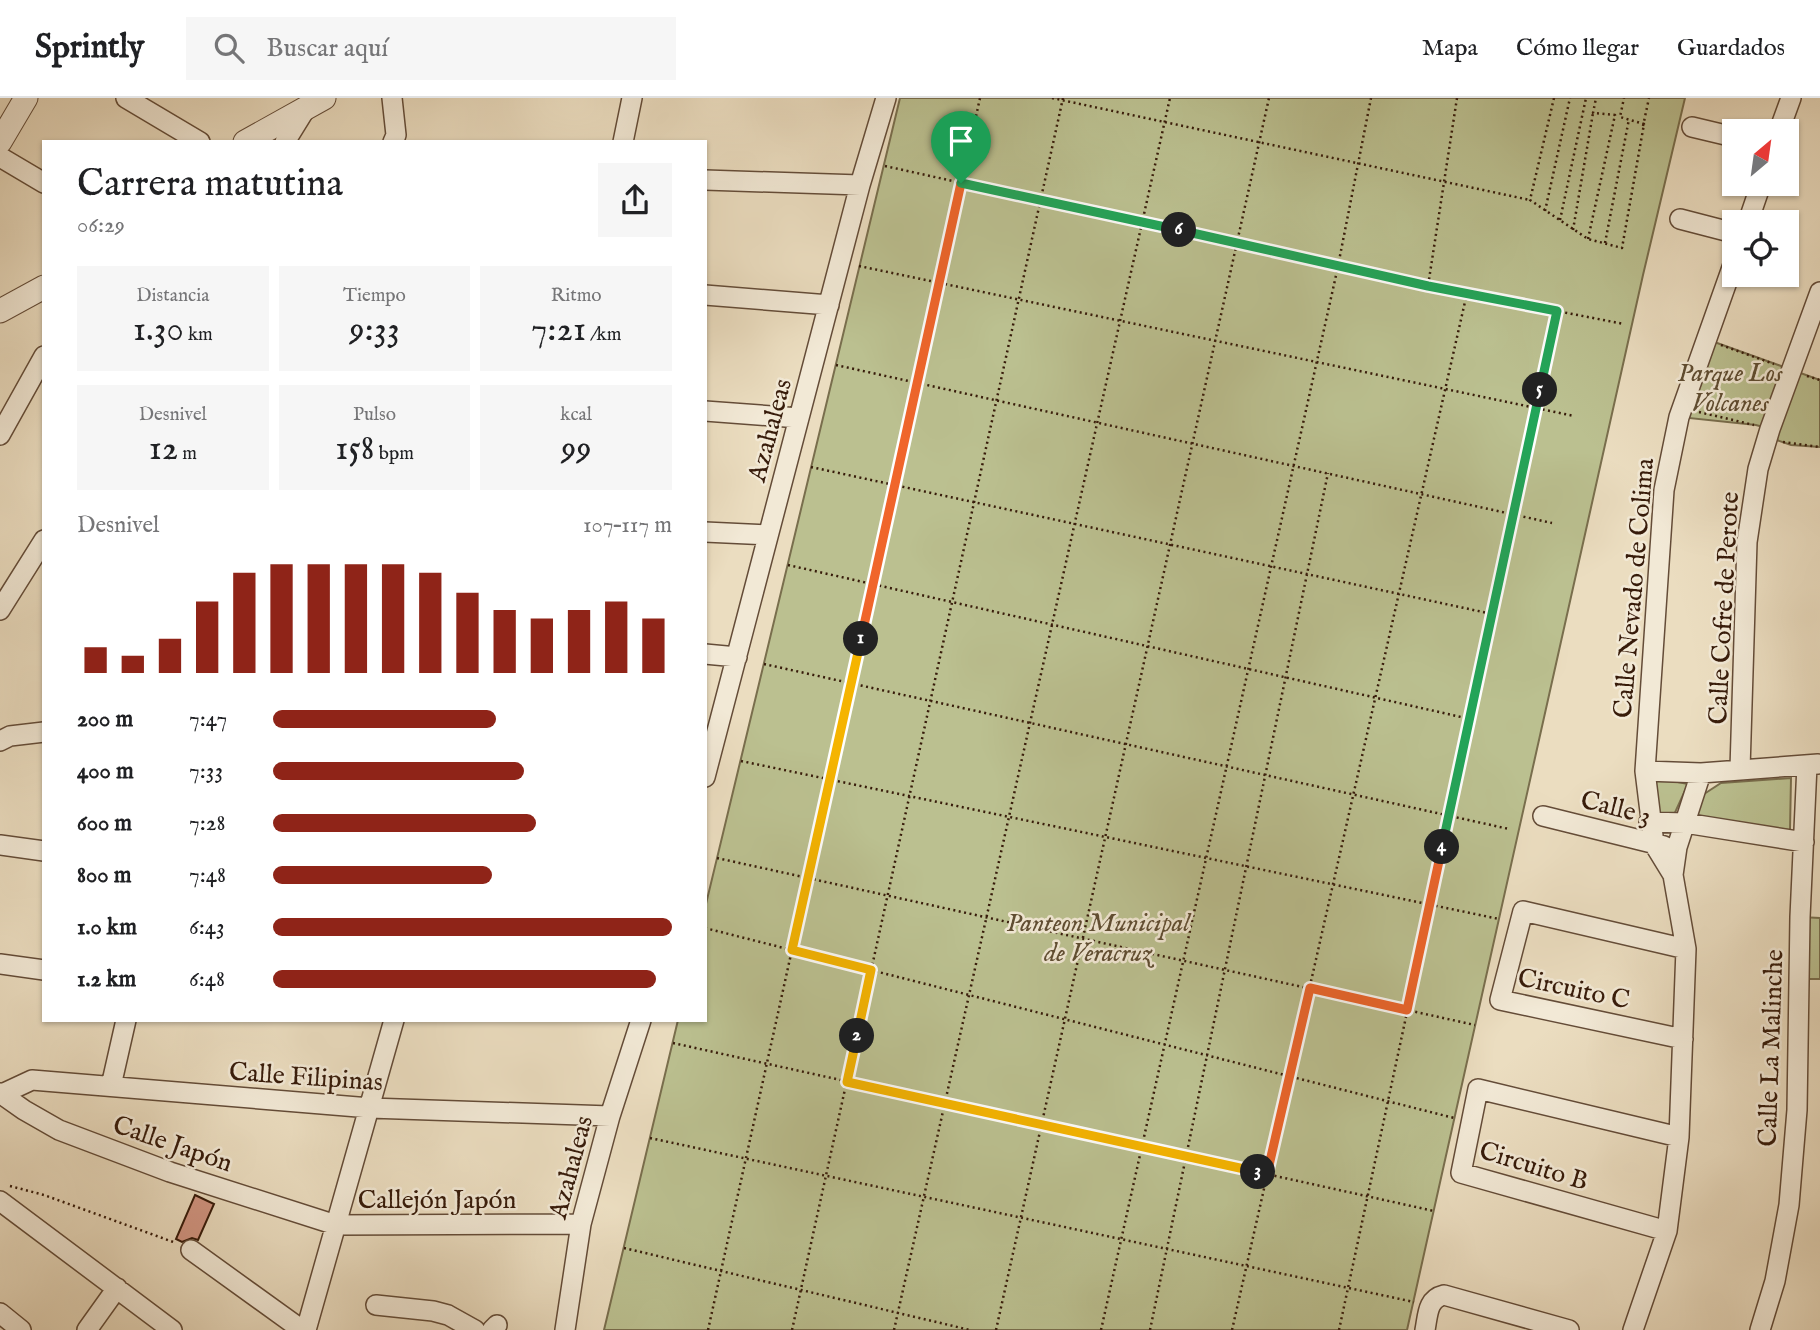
<!DOCTYPE html>
<html lang="es">
<meta charset="utf-8">
<style>
:root{--surface:#fff;--page:#f6f6f6;--text:#202124;--muted:#757577;--line:#e0e0e0;--accent:#8f2418}
body{margin:0;font-family:"IM FELL English",serif;background:var(--page);color:var(--text);height:100vh;display:flex;flex-direction:column;font-size:26px;white-space:nowrap}
*{box-sizing:border-box;margin:0}
p{font-size:23px;color:var(--muted)}
.icon{flex:none;width:38px;height:38px;fill:none;stroke:currentColor;stroke-width:2;stroke-linecap:round;stroke-linejoin:round}
.map{position:relative;flex:1;overflow:hidden}
.panel{position:absolute;left:42px;top:42px;width:665px;height:882px;display:flex;flex-direction:column;background:var(--surface);border-radius:0px;box-shadow:0 2px 5px #0004}
.panel>*{flex:none}
.needle{width:46px;rotate:29deg}
.controls{position:absolute;left:1722px;top:21px;display:grid;gap:14px}
.controls a{display:grid;place-items:center;width:77px;height:77px;border-radius:0px;background:var(--surface);box-shadow:0 2px 5px #0004;font-size:35px}
.pin{position:absolute;display:grid;place-items:center;width:60px;height:60px;color:#fff;margin:-72px -30px;border-radius:50% 50% 50% 0;rotate:-45deg;box-shadow:0 0 7px #0007}
.pin .icon{rotate:45deg}
.km{position:absolute;width:35px;height:35px;margin:-18px;border-radius:50%;background:#222;color:#fff;font-size:19px;line-height:35px;text-align:center}
.round{display:grid;place-items:center;flex:none;width:74px;height:74px;border-radius:0px;background:var(--page)}
.overview{display:flex;align-items:center;justify-content:space-between;height:119px;padding:0 35px}
h1{font-size:38px;font-weight:600;line-height:52px}
.figures{display:grid;grid-template-columns:repeat(3,1fr);gap:10px;height:119px;padding:7px 35px}
.figures div{display:grid;align-content:center;border-radius:0px;background:var(--page);text-align:center}
.figures b{font-size:35px;font-weight:600}
.figures small{font-size:19px;font-weight:400}
.figures p{font-size:19px}
.chart{height:196px;padding:14px 35px}
.chart p{display:flex;justify-content:space-between}
.chart svg{width:100%;height:126px;margin-top:7px;stroke:var(--accent);stroke-width:6}
ul{padding:0 35px;list-style:none;font-size:23px}
li{display:grid;grid-template-columns:112px 84px 1fr;align-items:center;height:52px}
li i{height:18px;border-radius:9px;background:var(--accent)}
header{display:flex;align-items:center;gap:42px;box-sizing:border-box;height:98px;padding:0 35px;background:var(--surface);border-bottom:2px solid var(--line)}
header strong{font-size:33px}
nav{display:flex;gap:38px;margin-inline-start:auto;font-size:24px}
.search{width:490px;height:63px;background:var(--page);display:flex;align-items:center;gap:18px;box-sizing:border-box;padding:0 24px;border-radius:0px;color:var(--muted);font-size:26px}
.map>svg:first-child{display:block}
.green{fill:#bbc090;stroke:#796e4d;stroke-width:2}
.building{fill:#d29683;stroke:#371b0a;stroke-width:2}
.lines{fill:none;stroke-linecap:round;stroke-linejoin:round}
.minor-casing{stroke:#644c38;stroke-width:22}
.tertiary-casing{stroke:#644c38;stroke-width:25}
.path{stroke:#371b0a;stroke-width:2.5;stroke-dasharray:2 3.5;stroke-linecap:butt}
.minor{stroke:#f2e9d6;stroke-width:19}
.tertiary{stroke:#f2e9d6;stroke-width:23}
.split-1-casing{stroke:#fff;stroke-width:14}
.split-2-casing{stroke:#fff;stroke-width:14}
.split-3-casing{stroke:#fff;stroke-width:14}
.split-4-casing{stroke:#fff;stroke-width:14}
.split-5-casing{stroke:#fff;stroke-width:14}
.split-6-casing{stroke:#fff;stroke-width:14}
.split-7-casing{stroke:#fff;stroke-width:14}
.split-1{stroke:#f0652b;stroke-width:9}
.split-2{stroke:#f5b400;stroke-width:9}
.split-3{stroke:#f5b400;stroke-width:9}
.split-4{stroke:#f0652b;stroke-width:9}
.split-5{stroke:#22a559;stroke-width:9}
.split-6{stroke:#22a559;stroke-width:9}
.split-7{stroke:#22a559;stroke-width:9}
.labels{text-anchor:middle;stroke-width:5;stroke-linejoin:round;paint-order:stroke}
.park-label{font-size:26px;font-style:italic;fill:#5f4d32;stroke:#f2e9d6}
.street-label{font-size:26px;fill:#371b0a;stroke:#f2e9d6}
</style>
<header>
<strong>Sprintly</strong>
<div class="search"><svg class="icon" aria-label="search" viewBox="0 0 24 24"><circle cx="10" cy="10" r="6"/><path d="M15 15l6 6"/></svg>Buscar aquí</div>
<nav><a>Mapa</a><a>Cómo llegar</a><a>Guardados</a></nav>
</header>
<div class="map">
<svg width="1820" height="1232" viewBox="0 0 1820 1232">
<rect width="100%" height="100%" fill="#ebddc0"/>
<filter id="stains"><feTurbulence type="fractalNoise" baseFrequency=".00286" numOctaves="4"/><feColorMatrix values="0 0 0 0 .2 0 0 0 0 .09 0 0 0 0 .02 0 0 0 .5 -.17"/></filter>
<radialGradient id="worn" r=".72"><stop offset=".6" stop-color="#630" stop-opacity="0"/><stop offset="1" stop-color="#630" stop-opacity=".3"/></radialGradient>
<!-- green -->
<path class="green" d="M900 0H1685L1643 177 1407 1232H604L678 922H705V810Z
M1706 241 1820 282V349L1791 347 1768 339 1770 331 1756 327 1679 319Z
M1652 679 1688 686 1673 719 1652 718Z
M1791 680 1790 732 1695 723 1701 698 1721 685Z
M1801 819 1820 820V881H1798Z"/>
<!-- building -->
<path class="building" d="M195 1097 214 1106 198 1142 192 1140 182 1144 176 1141Z"/>
<g class="lines">
<!-- minor casing -->
<g class="minor-casing">
<path id="minor" d="M126 0 200 44
M392 0 396 37 393 44
M1692 29 1734 39
M1779 33 1791 0
M285 44 306 10
M623 44 632 0
M0 59 44 85
M705 82 860 87
M1680 121 1734 135
M1748 124 1761 86
M705 197 829 207
M705 313 799 320
M0 337 44 258
M705 434 768 437
M0 512 44 442
M705 556 737 559
M0 643 10 638 44 634
M1740 671 1747 444 1758 371 1770 331 1820 194
M1645 673 1701 675 1818 666
M705 679 860 87 886 0
M1543 718 1664 748
M1649 724 1685 725 1804 744
M0 747 44 753
M1673 777 1654 746 1645 673 1664 392 1679 319 1734 164
M0 866 44 872
M1683 941 1500 902 1523 813 1686 851
M111 988 126 922
M0 995 24 1012 59 1032 170 1074 336 1127 581 1126
M2 996 32 982 370 1010 610 1018
M0 1103 172 1232
M1667 1133 1461 1075 1478 991 1679 1039
M191 1152 302 1232
M376 1207 433 1213 448 1217 475 1232
M0 1215 21 1232
M87 1232 117 1190
M306 1232 394 922
M492 1232 497 1227
M565 1232 581 1126 610 1018 641 922
M1425 1232C1428 1217 1427 1201 1444 1197L1569 1232
M1633 1232 1667 1133 1679 1039 1686 851 1673 777 1677 749 1701 675
M1760 1232 1775 1183 1789 1107 1797 1012 1800 819 1807 667"/>
</g>
<!-- tertiary casing -->
<g class="tertiary-casing">
<path id="tertiary" d="M0 44 26 0
M245 44 324 0
M0 213 44 189"/>
</g>
<!-- path -->
<path class="path" d="M1052 0 1530 102
M1457 0 1428 188 1624 226
M1554 0 1530 102 1588 141 1622 150 1644 26 1620 19 1624 0
M1643 28 1649 0
M885 68 1428 188
M1545 113 1570 0
M1560 122 1586 0
M1573 132 1593 15
M1588 141 1615 17 1593 15 1596 0
M1605 145 1629 21
M859 168 1574 318
M1721 247 1774 266
M836 267 1552 425
M1807 278 1820 282
M1699 314 1754 327
M1783 344 1820 349
M811 369 1492 516
M788 467 1470 621
M764 566 1509 731
M741 663 1499 821
M717 760 1475 927
M705 830 1454 1020
M673 945 1434 1113
M650 1040 1414 1204
M10 1088 44 1097 176 1145
M624 1150 970 1232
M708 1232 980 0
M792 1232 1063 0
M894 1232 1170 0
M996 1232 1269 0
M1101 1232 1337 173 1371 0
M1150 1232 1328 375
M1232 1232 1467 195
M1339 1232 1557 213"/>
<!-- minor -->
<use href="#minor" class="minor"/>
<!-- tertiary -->
<use href="#tertiary" class="tertiary"/>
</g>
<g class="lines">
<!-- split-1 casing -->
<g class="split-1-casing">
<path id="split-1" d="M861 541 961 85"/>
</g>
<!-- split-2 casing -->
<g class="split-2-casing">
<path id="split-2" d="M857 938 871 872 792 852 861 541"/>
</g>
<!-- split-3 casing -->
<g class="split-3-casing">
<path id="split-3" d="M857 938 847 984 1258 1074"/>
</g>
<!-- split-4 casing -->
<g class="split-4-casing">
<path id="split-4" d="M1258 1074 1267 1076 1310 890 1407 912 1442 749"/>
</g>
<!-- split-5 casing -->
<g class="split-5-casing">
<path id="split-5" d="M1442 749 1540 292"/>
</g>
<!-- split-6 casing -->
<g class="split-6-casing">
<path id="split-6" d="M1179 132 1428 188 1557 213 1540 292"/>
</g>
<!-- split-7 casing -->
<g class="split-7-casing">
<path id="split-7" d="M961 85 1179 132"/>
</g>
<!-- split-1 -->
<use href="#split-1" class="split-1"/>
<!-- split-2 -->
<use href="#split-2" class="split-2"/>
<!-- split-3 -->
<use href="#split-3" class="split-3"/>
<!-- split-4 -->
<use href="#split-4" class="split-4"/>
<!-- split-5 -->
<use href="#split-5" class="split-5"/>
<!-- split-6 -->
<use href="#split-6" class="split-6"/>
<!-- split-7 -->
<use href="#split-7" class="split-7"/>
</g>
<g class="labels">
<!-- park labels -->
<g class="park-label">
<text x="1730" y="283">Parque Los<tspan x="1730" dy="30">Volcanes</tspan></text>
<text x="1098" y="833">Panteon Municipal<tspan x="1098" dy="30">de Veracruz</tspan></text>
</g>
<!-- street labels -->
<g class="street-label">
<text transform="translate(769 332) rotate(-75)" y="9">Azahaleas</text>
<text transform="translate(1633 490) rotate(-85)" y="9">Calle Nevado de Colima</text>
<text transform="translate(1723 510) rotate(-87)" y="9">Calle Cofre de Perote</text>
<text transform="translate(1616 709) rotate(14)" y="9">Calle 3</text>
<text transform="translate(1574 890) rotate(12)" y="9">Circuito C</text>
<text transform="translate(1770 950) rotate(-88)" y="9">Calle La Malinche</text>
<text transform="translate(306 978) rotate(4)" y="9">Calle Filipinas</text>
<text transform="translate(173 1045) rotate(19)" y="9">Calle Japón</text>
<text transform="translate(1534 1067) rotate(17)" y="9">Circuito B</text>
<text transform="translate(570 1069) rotate(-75)" y="9">Azahaleas</text>
<text x="437" y="1110">Callejón Japón</text>
</g>
</g>
<rect width="100%" height="100%" filter="url(#stains)"/>
<rect width="100%" height="100%" fill="url(#worn)"/>
</svg>
<div class="controls">
<a><svg class="needle" viewBox="-14 -14 28 28"><path d="M0-13l5 13h-10z" fill="#e53935"/><path d="M0 13l5-13h-10z" fill="#757577"/></svg></a>
<a><svg class="icon" aria-label="locate" viewBox="0 0 24 24"><circle cx="12" cy="12" r="6"/><path d="M12 2v4M12 18v4M2 12h4M18 12h4"/></svg></a>
</div>
<div class="pin" style="left:961px;top:85px;background:#1e9e55"><svg class="icon" aria-label="arrive" viewBox="0 0 24 24"><path d="M6 21V4h12l-3 4 3 4H6"/></svg></div>
<b class="km" style="left:861px;top:541px">1</b>
<b class="km" style="left:857px;top:938px">2</b>
<b class="km" style="left:1258px;top:1074px">3</b>
<b class="km" style="left:1442px;top:749px">4</b>
<b class="km" style="left:1540px;top:292px">5</b>
<b class="km" style="left:1179px;top:132px">6</b>
<section class="panel">
<div class="overview"><div><h1>Carrera matutina</h1><p>06:29</p></div><a class="round"><svg class="icon" aria-label="share" viewBox="0 0 24 24"><path d="M12 15V3M7 8l5-5 5 5M5 13v7h14v-7"/></svg></a></div>
<div class="figures">
<div><p>Distancia</p><b>1.30<small> km</small></b></div>
<div><p>Tiempo</p><b>9:33</b></div>
<div><p>Ritmo</p><b>7:21<small> /km</small></b></div>
</div>
<div class="figures">
<div><p>Desnivel</p><b>12<small> m</small></b></div>
<div><p>Pulso</p><b>158<small> bpm</small></b></div>
<div><p>kcal</p><b>99</b></div>
</div>
<div class="chart"><p><span>Desnivel</span>107–117 m</p>
<svg viewBox="0 0 160 44" preserveAspectRatio="none"><path d="M5 44V35M15 44V38M25 44V32M35 44V19M45 44V9M55 44V6M65 44V6M75 44V6M85 44V6M95 44V9M105 44V16M115 44V22M125 44V25M135 44V22M145 44V19M155 44V25"/></svg>
</div>
<ul>
<li><b>200 m</b>7:47<i style="width:56%"></i></li>
<li><b>400 m</b>7:33<i style="width:63%"></i></li>
<li><b>600 m</b>7:28<i style="width:66%"></i></li>
<li><b>800 m</b>7:48<i style="width:55%"></i></li>
<li><b>1.0 km</b>6:43<i style="width:100%"></i></li>
<li><b>1.2 km</b>6:48<i style="width:96%"></i></li>
</ul>
</section>
</div>
